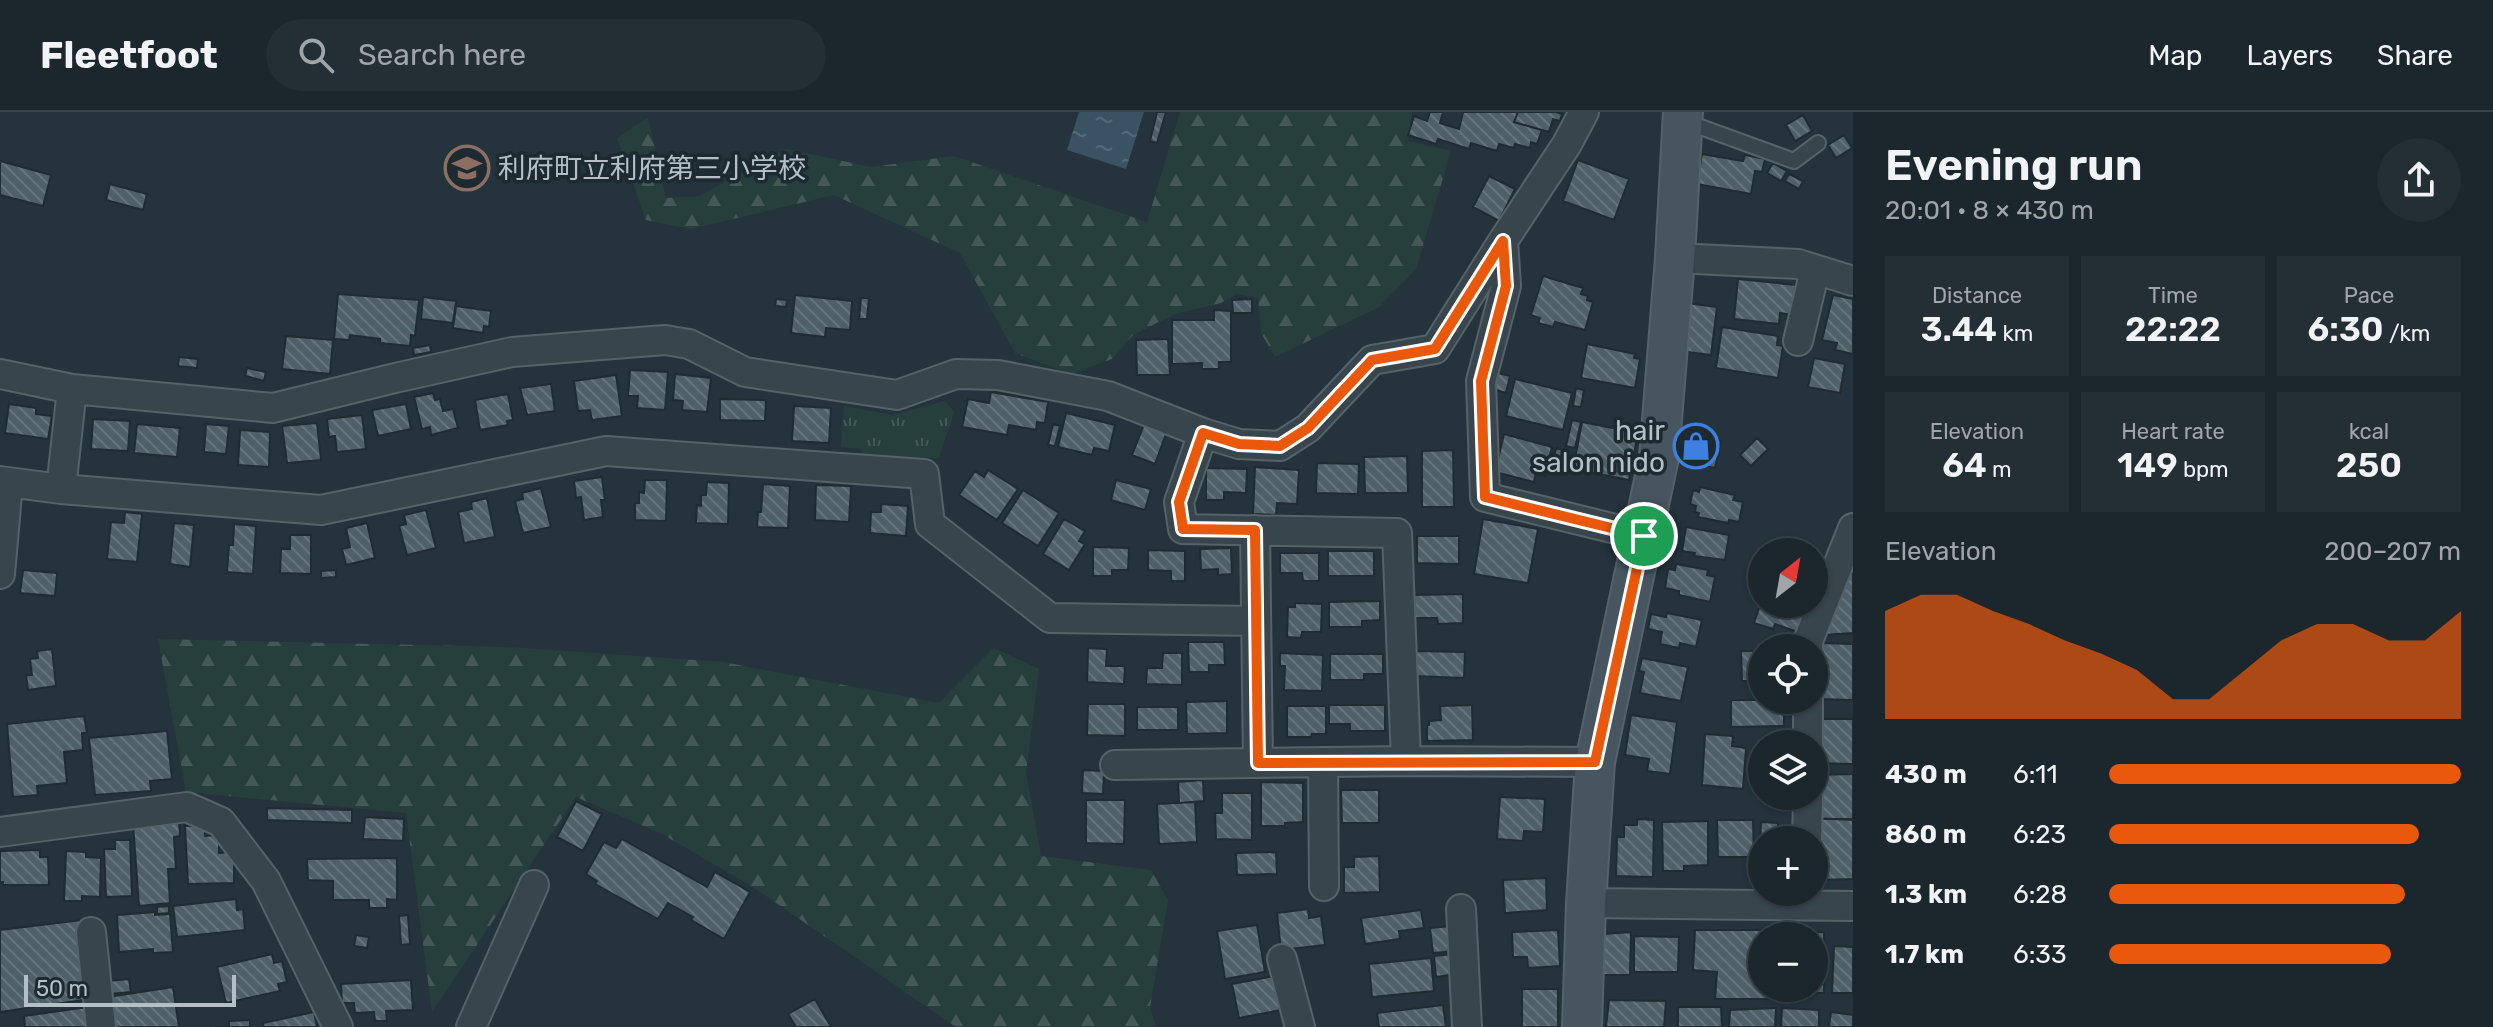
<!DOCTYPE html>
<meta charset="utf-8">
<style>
:root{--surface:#1b262d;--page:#242e35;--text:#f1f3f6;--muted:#a0a5aa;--line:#394349;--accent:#ea580c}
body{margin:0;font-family:Rubik,"Noto Sans JP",sans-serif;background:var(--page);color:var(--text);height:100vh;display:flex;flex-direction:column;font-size:30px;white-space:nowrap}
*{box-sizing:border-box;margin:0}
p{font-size:26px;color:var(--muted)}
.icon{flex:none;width:44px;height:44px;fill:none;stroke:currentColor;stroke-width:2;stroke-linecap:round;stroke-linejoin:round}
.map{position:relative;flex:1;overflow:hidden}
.details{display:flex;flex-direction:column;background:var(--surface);width:640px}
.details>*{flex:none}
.needle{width:52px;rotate:31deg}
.fabs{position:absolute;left:1748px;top:426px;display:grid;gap:16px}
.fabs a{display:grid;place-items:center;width:80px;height:80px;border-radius:50%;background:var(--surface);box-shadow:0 2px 6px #0004,0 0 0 2px var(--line);font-size:40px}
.scale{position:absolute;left:24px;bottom:20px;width:212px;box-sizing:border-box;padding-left:8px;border:4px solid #b4bfc7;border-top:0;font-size:22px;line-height:28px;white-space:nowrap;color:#b4bfc7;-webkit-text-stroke:6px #1d2a31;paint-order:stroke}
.pin{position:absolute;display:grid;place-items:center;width:68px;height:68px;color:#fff;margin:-34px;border:4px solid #fff;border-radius:50%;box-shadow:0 2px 8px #0007}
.round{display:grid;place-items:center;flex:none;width:84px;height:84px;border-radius:42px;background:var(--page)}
.summary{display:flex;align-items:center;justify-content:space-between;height:136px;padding:0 32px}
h1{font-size:44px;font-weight:600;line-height:60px}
.figures{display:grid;grid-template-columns:repeat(3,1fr);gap:12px;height:136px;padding:8px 32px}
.figures div{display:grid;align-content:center;border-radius:0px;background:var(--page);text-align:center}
.figures b{font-size:34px;font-weight:600}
.figures small{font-size:22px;font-weight:400}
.figures p{font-size:22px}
.chart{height:224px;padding:16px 32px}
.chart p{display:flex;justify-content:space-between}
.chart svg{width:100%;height:144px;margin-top:8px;fill:var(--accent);opacity:.7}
ul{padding:0 32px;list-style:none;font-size:26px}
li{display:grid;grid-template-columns:128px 96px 1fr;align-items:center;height:60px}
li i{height:20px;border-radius:10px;background:var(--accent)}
header{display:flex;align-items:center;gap:48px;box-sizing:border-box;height:112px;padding:0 40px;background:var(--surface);border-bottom:2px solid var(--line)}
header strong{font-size:38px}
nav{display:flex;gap:44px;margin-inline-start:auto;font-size:28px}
.search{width:560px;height:72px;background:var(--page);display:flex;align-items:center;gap:20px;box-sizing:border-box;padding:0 28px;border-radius:44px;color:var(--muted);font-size:30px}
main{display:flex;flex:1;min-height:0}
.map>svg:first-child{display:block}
.grass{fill:url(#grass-tufts)}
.forest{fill:url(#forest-firs)}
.water{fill:url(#water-ripples)}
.building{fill:url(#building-back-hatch);stroke:#1f2c33;stroke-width:2}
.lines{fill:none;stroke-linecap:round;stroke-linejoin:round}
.lane-casing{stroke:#56626a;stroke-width:18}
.street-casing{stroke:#56626a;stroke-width:32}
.secondary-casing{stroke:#56626a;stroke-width:42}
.lane{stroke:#38454c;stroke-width:14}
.street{stroke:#38454c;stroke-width:28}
.secondary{stroke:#46555f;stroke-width:38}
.route-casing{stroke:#fff;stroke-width:16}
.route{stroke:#ea580c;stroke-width:10}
.labels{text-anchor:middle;stroke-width:7;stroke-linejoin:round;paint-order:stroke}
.poi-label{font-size:28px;fill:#b4bfc7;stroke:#1d2a31;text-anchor:start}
</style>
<header>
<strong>Fleetfoot</strong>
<div class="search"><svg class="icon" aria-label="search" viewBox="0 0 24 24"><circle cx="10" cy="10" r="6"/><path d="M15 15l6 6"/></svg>Search here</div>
<nav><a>Map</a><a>Layers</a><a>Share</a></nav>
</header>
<main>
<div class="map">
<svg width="1853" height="915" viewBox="0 0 1853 915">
<defs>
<pattern id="grass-tufts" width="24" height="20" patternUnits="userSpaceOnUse" patternTransform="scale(2)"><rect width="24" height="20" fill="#273f3c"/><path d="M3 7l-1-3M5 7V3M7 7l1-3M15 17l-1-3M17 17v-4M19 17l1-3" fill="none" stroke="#445957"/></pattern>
<pattern id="forest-firs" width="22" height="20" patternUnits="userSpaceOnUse" patternTransform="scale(2)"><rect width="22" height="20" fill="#273f3c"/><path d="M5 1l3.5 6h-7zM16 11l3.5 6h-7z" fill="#445957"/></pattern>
<pattern id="water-ripples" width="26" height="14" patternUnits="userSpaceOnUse" patternTransform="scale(2)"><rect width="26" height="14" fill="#395362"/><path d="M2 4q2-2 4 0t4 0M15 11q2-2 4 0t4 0" fill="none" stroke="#536a77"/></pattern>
<pattern id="building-back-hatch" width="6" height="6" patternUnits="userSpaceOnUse" patternTransform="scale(2)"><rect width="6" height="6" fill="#4f6069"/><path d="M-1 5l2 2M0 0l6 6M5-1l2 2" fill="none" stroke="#66757d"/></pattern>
</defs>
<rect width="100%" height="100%" fill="#24333c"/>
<!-- grass -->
<path class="grass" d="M945 289 954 300 939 346 862 345 861 337 841 335 844 294 892 303Z"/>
<!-- forest -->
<path class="forest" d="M1180 0H1412L1408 29 1451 39 1416 157 1379 195 1275 245 1261 221 1258 186 1237 182 1221 191 1175 202 1133 223 1112 247 1071 262 1015 241 960 141 834 83 691 117 646 108 617 26 648 6 666 86 699 84 787 37 871 55 954 44 1147 110Z
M158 527 507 535 723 550 939 591 994 536 1039 557 1026 661 1041 744 1151 758 1168 788 1150 895 1156 915H956L750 773 662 722 576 685 432 900 406 701 186 680Z"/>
<!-- water -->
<path class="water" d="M1079 0H1144L1126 57 1067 38Z"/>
<!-- building -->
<path class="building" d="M1157 0H1166L1157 31 1150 29Z
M1430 0H1443L1440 11 1459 17 1463 0H1518L1514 10 1542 18 1537 32 1531 30 1530 36 1515 32 1514 36 1499 32 1497 39 1471 31 1469 37 1438 27 1436 32 1408 23 1414 4 1427 9Z
M1518 0H1556L1562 2 1560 9 1553 7 1549 20 1514 10Z
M1803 3 1812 19 1795 29 1786 13Z
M1844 23 1852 36 1836 46 1828 33Z
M1702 42 1743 49 1745 43 1765 47 1762 60 1755 59 1751 82 1697 72Z
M1578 48 1629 67 1614 108 1563 89Z
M0 49 51 63 43 94 0 83Z
M1773 51 1787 59 1781 69 1767 61Z
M1789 62 1803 69 1799 77 1785 69Z
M1489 64 1515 77 1499 109 1473 95Z
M110 72 147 82 143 98 106 88Z
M1543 164 1583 176 1581 182 1588 184 1587 188 1593 190 1585 218 1555 210 1553 215 1538 211 1540 206 1531 203Z
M1738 167 1796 173 1792 203 1780 201 1779 212 1734 207Z
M338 182 419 188 415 224 411 223 410 234 380 231V227L350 223 349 228 334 227Z
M795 183 852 189 850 218 826 216 825 225 791 221Z
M1833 183 1853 187V242L1835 238 1837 231 1822 228Z
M423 185 456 189 453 211 421 207Z
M861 186H869L867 207H859Z
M776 187 787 188 786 195 775 194Z
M1252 187V201H1233L1232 188Z
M1686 191 1717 195 1711 243 1680 239Z
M456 194 491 199 489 215 484 214 483 221 453 216Z
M1214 198 1231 199V250H1219V257H1202V251L1172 252V208H1214Z
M1722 215 1778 224 1777 233 1783 234 1778 266 1716 256Z
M286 224 333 228 330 262 282 257Z
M1168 227 1170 263H1137L1136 228Z
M1587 232 1635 242 1634 246 1640 247 1635 276 1581 266Z
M430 233 431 240 414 243 413 236Z
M179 245 198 247 197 256 178 254Z
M1814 246 1845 252 1840 281 1808 275Z
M247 256 266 260 264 269 245 264Z
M630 258 668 260 665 298 637 296 638 284H628Z
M1498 261 1510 264 1506 281 1493 277Z
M675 262 711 266 707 300 682 298 683 289 673 288Z
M616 263 622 304 592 308 590 298 578 299 574 269Z
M1515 267 1572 281 1563 318 1506 304Z
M551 272 555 299 527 303 520 276Z
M1576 276 1584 278 1581 295 1573 294Z
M991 280 1048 290 1045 311 1037 310 1036 318 1009 313 1007 323 962 315 968 287 989 291Z
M433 281 435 288 440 287 443 299 453 297 458 316 431 323 430 315 422 317 414 285Z
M508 282 513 308 507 309 508 313 480 318 475 288Z
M720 287 766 288 765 309 720 308Z
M9 292 36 296V302L52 304 48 327 5 321Z
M406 292 411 317 378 324 372 298Z
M794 294 831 296 829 331 792 329Z
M1066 301 1115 313 1109 339 1094 336 1092 343 1058 335Z
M362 303 366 337 337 340 335 324 329 325 327 307Z
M93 307 130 309 128 339 91 337Z
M1572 308 1581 310 1575 336 1566 334Z
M1145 310 1167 319 1155 352 1132 343Z
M1582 310 1638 321 1629 368 1573 357Z
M317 311 321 348 287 351 282 314Z
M137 312 180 316 177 345 134 341Z
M206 312 229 314 226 342 204 340Z
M1053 312 1060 314 1055 334 1048 333Z
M240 318 270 320 269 355 238 353Z
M1504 322 1552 335 1545 364 1536 361 1534 370 1495 360Z
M1685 322 1721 329 1715 356 1699 352 1701 344 1681 340Z
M1757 326 1768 337 1751 354 1740 343Z
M1556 336 1567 339 1562 361 1551 358Z
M1453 338 1454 395H1422V339Z
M1407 344 1408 381H1365L1364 345Z
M1317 351 1359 352 1358 382 1316 381Z
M1255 355 1299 358 1297 392 1277 391 1276 403 1253 402Z
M1206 356 1247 357 1246 381 1224 380V388H1206Z
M988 358 1018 377 997 408 959 383 975 359 984 365Z
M602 365 605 388H601L603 405 584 408 581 385 576 386 574 369Z
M645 368H667L666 409 635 408V391H639V380L644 381Z
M1116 368 1151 377 1145 398 1111 388Z
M707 370 729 371 728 412 696 411 697 393 701 394V383H706Z
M763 372 790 374 788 416 757 415 758 400H761Z
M816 373 851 374 849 410 815 408Z
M1700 375 1735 383 1733 388 1743 390 1739 410 1729 408 1728 411 1698 405 1699 401 1695 400 1696 394 1690 392 1693 378 1699 380Z
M541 376 551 415 523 421 515 389 523 387 522 381Z
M1023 378 1059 401 1038 434 1002 411Z
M487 386 495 425 464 431 458 400 472 397 471 390Z
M881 392 908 394 906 424 870 421 871 400H881Z
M426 398 436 436 407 443 399 414 406 412 404 403Z
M125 400 142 402 137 450 107 447 111 410 124 411Z
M1064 407 1085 419 1079 429 1085 432 1069 458 1043 442Z
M1483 407 1538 417 1528 471 1474 462Z
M174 411 194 413 190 455 170 452Z
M367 411 375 446 346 453 342 437 350 435 346 416Z
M234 412 256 414 253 462 227 460 229 433H233Z
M1686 415 1729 423 1725 448 1694 444 1695 441 1682 439Z
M290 423H311V462L280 461 281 437H290Z
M1417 424H1459V452L1417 451Z
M1093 435 1129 436 1128 458H1112V464H1093Z
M1231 436 1232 462 1218 463V457L1201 458 1200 437Z
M1148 438 1185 439V469H1171V459L1148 458Z
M1328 439H1374V464H1328Z
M1280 441H1319V469H1303L1302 461H1280Z
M1676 452 1708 458 1707 463 1715 465 1710 490 1679 483V479L1665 476 1668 457 1675 458Z
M23 458 57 461 55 484 20 481Z
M336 458V465L321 466V459Z
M1842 462H1853V521L1823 523Z
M1463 482V511L1438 512 1437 506H1415L1414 483Z
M1762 487V492H1811L1801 521 1775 512 1773 517 1754 511Z
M1380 489V508L1362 509V515H1329V490Z
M1295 491 1322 492 1321 520H1302L1301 526 1287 525 1288 495H1295Z
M1667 501 1702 508 1696 535 1680 531 1679 536 1660 532 1662 520 1648 517 1651 502 1666 505Z
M1188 530H1224L1225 553H1209V560H1189Z
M1818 531 1853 532V588L1817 587Z
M1088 536 1107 537 1106 554H1125L1124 572 1087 570Z
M52 537 56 574 28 578 26 563H32L30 547 38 546 37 539Z
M1415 539 1465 540 1464 566 1415 564Z
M1741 539H1762V569H1742Z
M1163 541H1182V573L1146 572 1147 556H1162Z
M1280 541 1323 543 1322 579 1284 578 1285 554H1280Z
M1330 542H1383V562H1364V568H1330Z
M1642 546 1688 555 1681 589 1640 581 1644 560 1639 559Z
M1731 588H1784V614L1731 615Z
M1227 589V621L1187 622 1186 590Z
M1088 592H1125V624L1087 623Z
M1329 593H1385V619H1350V612H1329Z
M1472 593 1473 628 1427 629V613H1429V609L1441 608 1440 594Z
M1287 594H1326V622H1312L1311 625H1287Z
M1137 595H1178V618H1137Z
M1631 603 1677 610 1670 662 1647 659 1649 647 1625 643Z
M84 604 87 621H82L83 638 64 640 67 671 37 674 38 683 13 685 7 612Z
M1812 607H1853V652L1814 651Z
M167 619 172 667 150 669 151 679 95 683 89 626Z
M1705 622 1733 624 1732 634 1746 636 1743 677 1702 673Z
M1757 635H1762V671H1757Z
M1083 658 1104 659 1103 682 1082 681Z
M1853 662V708L1814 706V663Z
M1203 668 1204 689 1179 691 1178 670Z
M1261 670 1303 671V710L1285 711V714H1261Z
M1341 678H1379V711H1342Z
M1222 681H1252V728L1216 727 1215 701H1222Z
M1500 685 1545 687 1543 720 1524 719 1523 729 1497 727Z
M1086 688H1125L1124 732 1086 731Z
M576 689 602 702 583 739 557 725Z
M1195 690 1197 730 1159 732 1157 692Z
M267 696 352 698V711L267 708Z
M365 705 404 707 403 729 363 727Z
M1637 707 1654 708 1653 765 1616 764 1617 725H1624V713H1637Z
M1818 707H1853V767L1819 768Z
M1717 708H1753L1754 745H1718Z
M179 709 180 724 174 725 176 757H168L170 791 139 794 133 712Z
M1708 709V753L1684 754V759H1663L1662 710Z
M1761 710 1778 711V717L1799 718 1798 728H1762V755H1759Z
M204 713 205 724 219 723V741L234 740V771L188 772 185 714Z
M622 727 707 775 715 760 750 780 724 827 691 808 693 805 668 791 658 807 595 772 597 769 586 762 604 730 616 736Z
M115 728H130L132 784 106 785 104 737H115Z
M40 738V745H48L49 773H3V770H0V739Z
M66 739 86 740V745L101 746 100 785 82 784V789H64Z
M1276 740 1277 762 1237 763 1236 741Z
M1379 744 1380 780 1344 781V755H1354V745Z
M397 746V788L387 787V796H369V788H333V769L308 768 307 747Z
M1546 766 1547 798 1505 801 1503 768Z
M236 787 237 798 243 797 245 818 177 825 173 794Z
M169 794V801L157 802V795Z
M1308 797 1309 806 1321 804 1325 833 1281 838 1277 801Z
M1421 798 1424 816 1399 819 1400 827 1365 832 1361 806Z
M155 800V803L170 802 173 840 153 841V837L119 840 117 803Z
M408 803 410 832 401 833 399 804Z
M82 808 90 887 0 900V818Z
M1257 813 1265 860 1225 867 1217 819Z
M1452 814 1455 839 1433 841 1430 816Z
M1558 818 1560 854 1528 856 1527 845H1513L1512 820Z
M1695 818H1777V824H1762V876H1774V887H1715L1717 860 1693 858Z
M1631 820 1630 863H1602L1603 822Z
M1785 820H1824V881H1785V876H1814V824H1785Z
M356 823 369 825 367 836 354 834Z
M1634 824 1679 825 1678 860H1634Z
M1834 834 1853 835V881H1832Z
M272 842 274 851 282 849 287 870 278 872 280 879 226 891 217 855Z
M1454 842 1457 862 1436 865 1434 844Z
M1431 846 1434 879 1372 885 1369 852Z
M1274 864 1281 898 1239 906 1232 872Z
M129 867 131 880 109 882 108 869Z
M411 868 413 898 386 899 387 909H375L374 900 355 901 354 891H342L341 872Z
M173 875 179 915H113L108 885Z
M1522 877H1558V915H1522Z
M815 887 831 915H796L788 902Z
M1609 888 1666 889 1664 915H1606Z
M1443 893 1446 915H1379L1377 901Z
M88 895 91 915H25L24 904Z
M1678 895H1721L1722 915H1678Z
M1776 896 1775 915H1729L1730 898Z
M1782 896 1819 898V915H1781Z
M314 900 317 915H264L263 911Z
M1831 900 1853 903V915H1829Z
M250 908V915H215H229V909Z"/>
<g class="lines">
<!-- lane casing -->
<g class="lane-casing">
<path id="lane" d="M1684 9 1794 49 1818 31"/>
</g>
<!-- street casing -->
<g class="street-casing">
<path id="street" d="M1503 129 1506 174 1481 269 1485 385 1644 424
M1675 146 1798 152 1853 169
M1798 229 1815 158
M0 262 72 277 273 296 395 266 512 240 665 228 689 232 745 260 897 283 956 262 998 263 1108 284 1203 321 1239 332 1280 334 1308 316 1372 248 1435 237 1503 129 1567 32 1584 0
M1203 321 1179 390 1183 417 1397 421 1406 649 1595 650
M0 369 61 377 321 398 606 339 924 362 930 412 1050 506 1256 509
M61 377 72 277
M1255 418 1258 651
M0 462 8 371
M1808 536V529L1853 416
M1808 632V588
M1323 650 1324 774
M1115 653 1406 649
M0 720 187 695 221 710 266 769 338 915
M1807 728 1808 684
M1586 791 1853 794
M1461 797 1467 915
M91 820 101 915
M1282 847 1300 915
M471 915 534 773"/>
</g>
<!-- secondary casing -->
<g class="secondary-casing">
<path id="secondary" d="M1582 915 1586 791 1595 650 1659 345 1675 146 1683 0"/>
</g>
<!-- lane -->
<use href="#lane" class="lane"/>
<!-- street -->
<use href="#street" class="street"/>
<!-- secondary -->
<use href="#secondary" class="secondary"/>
</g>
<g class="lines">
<!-- route casing -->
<g class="route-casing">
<path id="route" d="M1503 129 1506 174 1481 269 1485 385 1644 424 1595 650 1258 651 1255 418 1183 417 1179 390 1203 321 1239 332 1280 334 1308 316 1372 248 1435 237Z"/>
</g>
<!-- route -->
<use href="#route" class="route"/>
</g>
<!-- icons -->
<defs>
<g id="school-ring" transform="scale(2.3)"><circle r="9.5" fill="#1d2a31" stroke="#8d6e63" stroke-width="1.5"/><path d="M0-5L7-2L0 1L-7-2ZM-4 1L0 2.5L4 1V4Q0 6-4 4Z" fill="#8d6e63"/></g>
<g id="shop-ring" transform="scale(2.3)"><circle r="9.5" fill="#1d2a31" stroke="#3f7fe0" stroke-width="1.5"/><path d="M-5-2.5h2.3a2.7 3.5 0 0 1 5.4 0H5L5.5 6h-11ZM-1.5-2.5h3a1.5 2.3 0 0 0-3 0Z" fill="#3f7fe0"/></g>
</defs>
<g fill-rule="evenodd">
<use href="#school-ring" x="467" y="56"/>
<use href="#shop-ring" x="1696" y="334"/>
</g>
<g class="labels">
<!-- poi labels -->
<g class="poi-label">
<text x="498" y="66">利府町立利府第三小学校</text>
<text x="1665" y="328" text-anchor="end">hair<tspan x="1665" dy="32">salon nido</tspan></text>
</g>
</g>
</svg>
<div class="fabs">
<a><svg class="needle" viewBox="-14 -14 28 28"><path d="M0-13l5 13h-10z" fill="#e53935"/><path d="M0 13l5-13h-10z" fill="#a0a5aa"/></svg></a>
<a><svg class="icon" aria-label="locate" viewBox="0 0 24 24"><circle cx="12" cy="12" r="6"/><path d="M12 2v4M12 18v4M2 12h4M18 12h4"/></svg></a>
<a><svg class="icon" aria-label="layers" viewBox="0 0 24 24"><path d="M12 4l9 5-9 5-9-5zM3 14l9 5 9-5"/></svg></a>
<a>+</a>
<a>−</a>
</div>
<div class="scale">50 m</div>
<div class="pin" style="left:1644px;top:424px;background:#1e9e55"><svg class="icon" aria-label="arrive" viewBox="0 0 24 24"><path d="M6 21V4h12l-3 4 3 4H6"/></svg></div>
</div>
<section class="details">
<div class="summary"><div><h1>Evening run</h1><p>20:01 · 8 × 430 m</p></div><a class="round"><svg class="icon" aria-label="share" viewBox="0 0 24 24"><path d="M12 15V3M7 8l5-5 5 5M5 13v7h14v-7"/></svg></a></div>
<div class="figures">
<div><p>Distance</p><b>3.44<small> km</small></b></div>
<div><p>Time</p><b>22:22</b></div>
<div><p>Pace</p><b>6:30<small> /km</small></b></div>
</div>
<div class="figures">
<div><p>Elevation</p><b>64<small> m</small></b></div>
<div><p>Heart rate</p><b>149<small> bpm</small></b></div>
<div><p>kcal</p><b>250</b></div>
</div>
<div class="chart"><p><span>Elevation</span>200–207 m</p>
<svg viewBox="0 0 160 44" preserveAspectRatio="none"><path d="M0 44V11L10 6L20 6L30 11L40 15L50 20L60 24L70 29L80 38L90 38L100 29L110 20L120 15L130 15L140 20L150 20L160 11V44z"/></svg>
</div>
<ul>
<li><b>430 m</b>6:11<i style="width:100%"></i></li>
<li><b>860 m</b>6:23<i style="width:88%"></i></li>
<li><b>1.3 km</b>6:28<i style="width:84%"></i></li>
<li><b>1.7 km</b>6:33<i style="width:80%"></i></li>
</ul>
</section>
</main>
